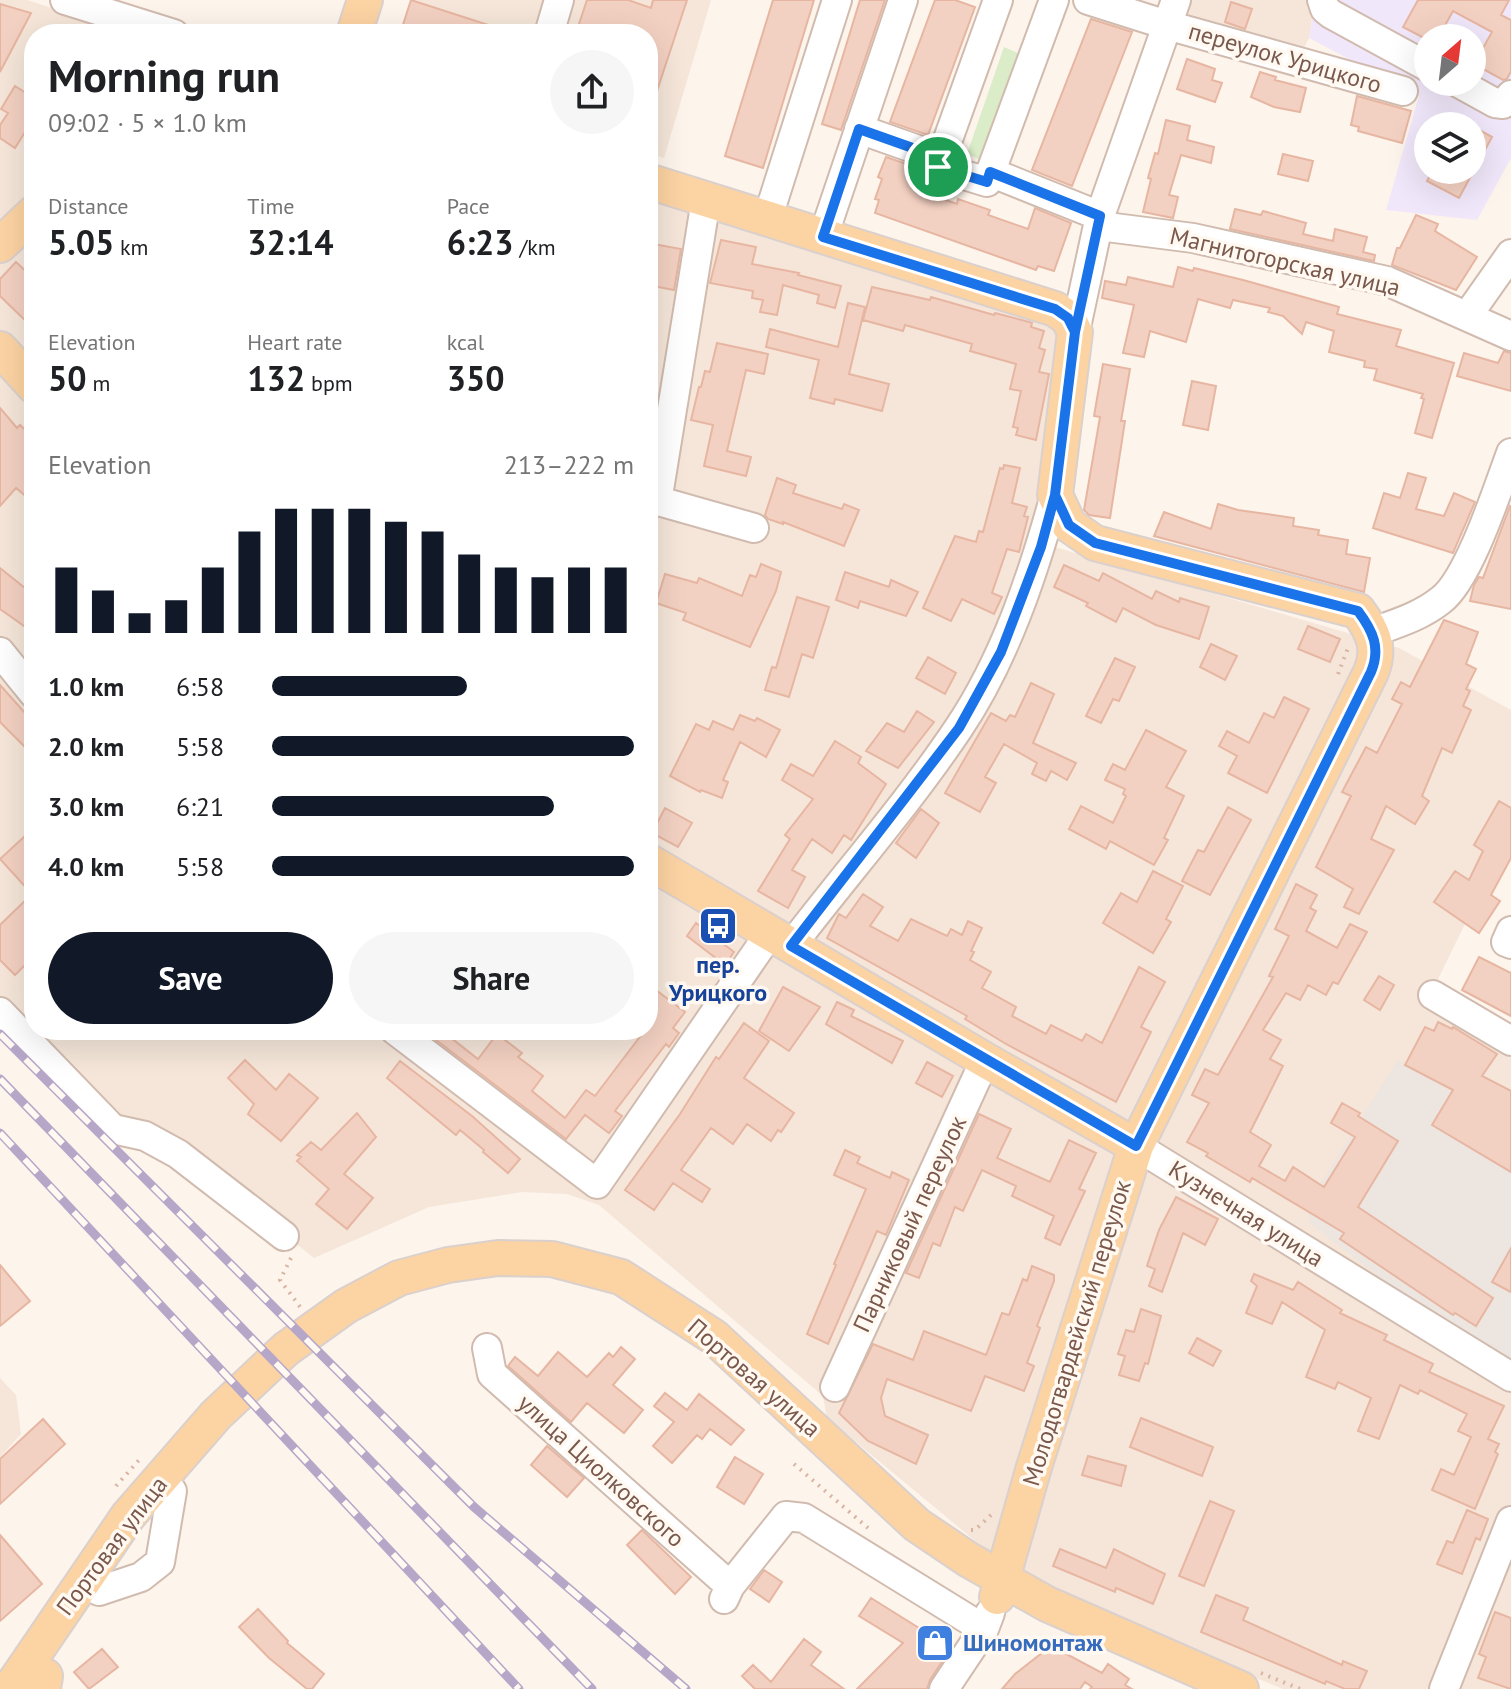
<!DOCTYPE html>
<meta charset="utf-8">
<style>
:root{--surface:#fff;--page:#f6f6f6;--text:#202124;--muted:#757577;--accent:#111827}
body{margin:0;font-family:"PT Sans",sans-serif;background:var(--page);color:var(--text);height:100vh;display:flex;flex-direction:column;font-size:30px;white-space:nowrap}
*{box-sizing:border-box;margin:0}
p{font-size:26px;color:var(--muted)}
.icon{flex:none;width:44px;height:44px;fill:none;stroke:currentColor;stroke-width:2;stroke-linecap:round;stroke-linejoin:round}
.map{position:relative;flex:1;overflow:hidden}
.drawer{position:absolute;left:24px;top:24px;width:634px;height:1016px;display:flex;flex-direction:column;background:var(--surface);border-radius:32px;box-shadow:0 8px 32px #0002}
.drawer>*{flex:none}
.needle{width:52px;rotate:28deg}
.tools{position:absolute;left:1414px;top:24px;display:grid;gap:16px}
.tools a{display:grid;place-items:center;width:72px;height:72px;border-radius:50%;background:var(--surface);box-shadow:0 8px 32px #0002;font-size:40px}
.pin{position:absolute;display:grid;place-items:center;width:68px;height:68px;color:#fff;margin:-34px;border:4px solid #fff;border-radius:50%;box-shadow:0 2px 8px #0007}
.round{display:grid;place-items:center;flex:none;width:84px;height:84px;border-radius:42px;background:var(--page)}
.head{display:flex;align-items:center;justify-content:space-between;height:136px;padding:0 24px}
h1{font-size:44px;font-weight:700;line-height:60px}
.metrics{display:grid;grid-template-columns:repeat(3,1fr);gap:12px;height:136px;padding:8px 24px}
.metrics div{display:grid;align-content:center}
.metrics b{font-size:34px;font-weight:700}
.metrics small{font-size:22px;font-weight:400}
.metrics p{font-size:22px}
.chart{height:224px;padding:16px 24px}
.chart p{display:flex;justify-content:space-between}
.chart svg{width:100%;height:144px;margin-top:8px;stroke:var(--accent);stroke-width:6}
.primary-button{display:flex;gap:16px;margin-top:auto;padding:16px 24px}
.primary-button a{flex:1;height:92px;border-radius:48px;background:var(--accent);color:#fff;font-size:32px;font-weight:700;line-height:92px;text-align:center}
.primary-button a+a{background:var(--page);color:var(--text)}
ul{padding:0 24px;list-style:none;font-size:26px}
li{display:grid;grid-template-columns:128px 96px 1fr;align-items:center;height:60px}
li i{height:20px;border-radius:10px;background:var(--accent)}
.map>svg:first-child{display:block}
.residential{fill:#f5e6d9}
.industrial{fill:#ede5e0}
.education{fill:#f1e7fa;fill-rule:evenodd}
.green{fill:#daecc8}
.building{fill:#f3d1c2;stroke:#e7b6a2;stroke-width:2}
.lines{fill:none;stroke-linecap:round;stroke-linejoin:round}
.minor-casing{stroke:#d1bbaf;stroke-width:32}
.major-casing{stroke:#dad0cd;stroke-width:38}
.path{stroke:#d9b4a4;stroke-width:4;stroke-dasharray:2 6;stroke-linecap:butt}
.minor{stroke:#fff;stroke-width:28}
.major{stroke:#fcd3a3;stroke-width:34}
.rail-casing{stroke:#b6a7c9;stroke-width:9}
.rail{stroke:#fff9f2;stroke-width:6;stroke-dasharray:18;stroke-linecap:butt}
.route-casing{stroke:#fff;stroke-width:16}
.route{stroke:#1a73e8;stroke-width:10}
.labels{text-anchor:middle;stroke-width:7;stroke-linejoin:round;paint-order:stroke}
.street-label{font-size:24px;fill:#7a584c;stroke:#fff9f2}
.transit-label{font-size:24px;font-weight:bold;fill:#164399;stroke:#fff9f2}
.shop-label{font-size:24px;font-weight:bold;fill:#366cbe;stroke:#fff9f2;text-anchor:start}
</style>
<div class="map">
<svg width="1511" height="1689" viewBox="0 0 1511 1689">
<rect width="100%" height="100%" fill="#fdf4eb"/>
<!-- residential -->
<path class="residential" d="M0 0H27L133 34H34V1030H648V198L1060 330 1034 541 1399 648 1511 710V829L1426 1004 1511 1058V1689H1283L1032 1588 827 1418 823 1396 599 1205 567 1194 522 1192 429 1207 314 1258 176 1149 103 1126 0 1010Z
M412 0H548L538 34H402Z
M572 0H711L664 158 648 153V34H562Z
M1187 0H1315L1309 38 1302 52 1182 15Z
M0 1378 16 1395 21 1434 0 1457Z"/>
<!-- industrial -->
<path class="industrial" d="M1398 1060 1511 1127V1362L1388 1284 1311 1224 1307 1206Z"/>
<!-- education -->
<path class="education" d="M1315 0H1511V158L1477 220 1386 210 1419 96 1309 38ZM1428 38H1472V82H1428ZM1428 126H1472V170H1428Z"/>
<!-- green -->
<path class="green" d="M1004 47 1027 57 988 163 967 154Z"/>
<!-- building -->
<path class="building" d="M411 0 507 31V34H400Z
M587 0H628L651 8 653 0H687L651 109H648V34H589L577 30Z
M773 0H814L763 168 725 156Z
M860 0H885L841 130 822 124Z
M935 0H955L975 7 928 135 890 122Z
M1418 0H1509L1501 15 1511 20V71L1507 79 1503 80 1474 64 1492 32 1453 11 1438 38H1424L1403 27Z
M1231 2 1252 9 1245 29 1225 22Z
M0 4 31 13 0 72Z
M1091 19 1132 32 1072 186 1032 170Z
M1187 59 1215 69 1212 80 1222 83 1215 102 1177 89Z
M1260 72 1276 77 1275 80 1306 88 1300 112 1274 107 1251 97Z
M15 86 34 98V118L15 148 0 138V125L8 113 1 109Z
M1357 96 1411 111 1402 143 1358 131 1359 127 1351 125Z
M1166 120 1190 126 1187 140 1214 147 1211 163 1181 155 1169 195 1178 197 1173 218 1143 212 1151 179 1148 178 1155 153 1158 154Z
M1472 126 1492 137 1459 198 1427 181 1433 170H1472Z
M1283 154 1313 161 1308 181 1278 174Z
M886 157 921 169 925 178 920 191 957 204 958 199 990 210 988 215 1028 229 1035 208 1071 223 1054 271 1038 266 1036 270 875 213 879 200 875 199 882 179 878 177Z
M1235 209 1261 215 1263 211 1306 223 1303 234 1333 241 1335 229 1367 237 1363 252 1375 255 1374 261 1230 229Z
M1416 215 1438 224 1435 231 1477 257 1456 290 1392 265 1397 248H1400Z
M721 240 756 247 752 264 799 273 798 275 841 286 835 308 817 303 819 295 783 285 777 315 760 312 763 300 752 298 753 291 710 283Z
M648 243 681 249 674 290 648 285Z
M16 262 34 279V329L0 296V279Z
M1178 267 1193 271 1194 268 1243 280 1339 307 1337 314 1401 330 1396 346 1454 363 1432 438 1415 433 1424 399 1421 398 1423 394 1374 380 1377 369 1364 367 1365 361 1329 352 1334 331 1306 322 1302 334 1283 316 1268 312 1270 308 1233 300 1230 308 1198 299 1186 342 1150 331 1144 357 1123 353 1134 305 1102 298 1105 281 1126 285 1128 277 1173 287Z
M872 287 930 300 931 297 994 315 995 313 1029 322 1032 323 1031 327 1044 331 1039 348 1045 350 1039 372 1049 374 1036 440 1016 435 1018 428 1013 427 1021 391 1010 389 1016 364 970 351 972 344 905 325 903 331 863 320Z
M848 303 865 307 849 374 889 384 882 411 835 399 834 404 810 398 819 360 766 347 770 329 838 347Z
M717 343 768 354 764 374 746 370 727 451 751 457 746 476 704 466 713 425 691 420 699 387H701L705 371 710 372Z
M1504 351 1511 353V391L1457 376 1464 353 1498 363Z
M1103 364 1130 369 1121 421H1125L1110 518 1089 515 1084 510 1100 417 1094 416Z
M1192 381 1216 386 1208 430 1183 425Z
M0 408 17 428 20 425 34 438V503L16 488 0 506Z
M1004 465 1020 468 1012 503 1027 507 1024 516 1028 517 1019 552 1007 549 992 593 1002 597 994 614 962 599 951 621 923 608 955 536 976 542 979 531 983 532 1000 468 1003 469Z
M1408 473 1426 478 1416 509 1444 516 1454 493 1475 502 1453 553 1373 528 1384 493 1400 498Z
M777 478 796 485 793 493 842 509 844 504 859 510 844 546 783 522V524L768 519 765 515Z
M1218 504 1238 510 1294 518 1293 526 1319 530 1318 535 1348 540 1346 554 1370 558 1364 592 1154 536 1164 512 1211 529Z
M1510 506 1511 507V609L1470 601 1474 585 1479 577 1483 578Z
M761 564 781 572 776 591 750 647 683 620 686 613 656 603 665 574 697 583 699 578 742 596 750 575 756 577Z
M1064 565 1099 581 1103 573 1152 599 1156 591 1179 602 1180 598 1209 607 1199 639 1156 625 1123 608 1116 622 1086 606 1088 603 1054 587Z
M0 568 25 588 34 574V633L0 609Z
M845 572 889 587 891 580 918 592 906 616 860 601 858 608 836 600Z
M797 597 829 607 813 658 802 654 789 697 765 690 772 667 776 668Z
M1444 620 1478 632 1466 664 1476 669 1466 689 1470 691 1463 706 1471 710 1452 753 1442 748 1422 796 1429 801 1415 824 1386 806 1371 839 1394 850 1359 914 1344 907 1353 889 1316 867 1351 796 1342 792 1366 747 1377 753 1402 704 1392 699 1401 682 1410 687Z
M1308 626 1340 639 1330 662 1298 649Z
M1211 644 1237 656 1225 680 1200 667Z
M928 657 956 673 945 694 916 678Z
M1115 658 1135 667 1119 701 1113 699 1101 723 1086 716Z
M1031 683 1054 694 1033 743 1076 763 1067 780 1051 771 1046 781 1032 774 1037 763 1004 744 985 777 996 783 980 812 945 793 991 713 1006 721 1010 715 1015 717Z
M0 685 34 723V736L24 746 0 722Z
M1284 697 1309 709 1267 793 1228 773 1237 756 1219 746 1227 731 1249 743 1264 713 1274 718Z
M917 711 934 722 898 768 866 751 887 723 904 732Z
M740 715 755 721 757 718 780 730 766 757 740 742 723 780 728 782 722 798 701 790 700 792 670 776 696 724 709 730 713 721 733 730Z
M1146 730 1186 751 1166 787 1184 796 1164 838 1168 840 1154 865 1110 841 1106 849 1069 829 1081 806 1113 823 1126 796 1123 794 1125 789 1105 780 1113 764 1125 770Z
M835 741 861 757 858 763 886 784 851 840 844 835 832 853 812 839 792 870 805 877 788 908 758 891 790 839 785 835 813 799 782 780 791 764 813 776Z
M1499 801 1511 808V858L1491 895 1500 901 1479 933 1434 902 1455 871 1469 880 1483 851 1474 845Z
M1228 807 1251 820 1210 895 1182 881 1198 850 1204 852Z
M665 808 692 823 678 847 652 833Z
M921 809 939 823 916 858 896 843Z
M24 837 34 847V921L26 930 34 938V956L15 975 0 960V925L32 894 0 859Z
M1153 871 1183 886 1166 919 1171 922 1153 953 1103 923 1121 893 1137 902Z
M1296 884 1317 895 1310 908 1316 911 1306 931 1337 948 1350 924 1367 932 1338 984 1333 982 1326 995 1308 985 1300 1000 1286 993 1263 1030 1281 1040 1270 1059 1283 1066 1250 1132 1271 1145 1259 1166 1285 1181 1293 1167 1324 1187 1355 1137 1331 1123 1342 1103 1360 1113 1358 1116 1398 1141 1358 1207 1493 1298 1476 1326 1455 1313 1453 1315 1340 1239 1344 1233 1252 1178 1250 1182 1206 1156 1208 1153 1187 1142 1209 1103 1192 1095 1205 1069 1218 1075 1273 977 1269 976 1289 936 1275 929Z
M863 894 883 907 870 926 898 941 911 919 947 936 951 929 962 935 968 921 982 928 971 951 974 952 970 960 991 972 982 988 1016 1007 1012 1016 1046 1034 1051 1025 1082 1041 1086 1034 1102 1043 1139 967 1165 982 1141 1027 1151 1032 1116 1102 1006 1044 965 1019 967 1016 827 938 839 914 846 918Z
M696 923 734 952 725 965 687 936Z
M1479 957 1511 973V1016L1462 990Z
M1379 976 1394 985 1380 1010 1364 1000Z
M648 984 685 1012 673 1028 679 1033 669 1047 666 1044 615 1111 622 1116 609 1133 585 1115 566 1139 423 1030H456L450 1037 478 1059 497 1034 522 1053 518 1057 543 1076 532 1091 565 1118 586 1090 595 1096 645 1030H648Z
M783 987 820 1007 789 1051 759 1031Z
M837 1002 854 1010 851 1016 903 1041 892 1063 826 1024Z
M1438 1022 1452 1029 1453 1027 1497 1054 1482 1076 1511 1091V1172L1432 1125 1453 1090 1405 1065 1425 1027 1434 1031Z
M744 1023 769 1041 744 1078 794 1113 781 1132 778 1130 771 1141 747 1124 733 1144 711 1128 681 1170 710 1189 702 1202 673 1183 654 1210 625 1190 680 1114 716 1057 719 1059Z
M245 1060 276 1090 289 1074 318 1098 281 1141 248 1114 254 1104 228 1078Z
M400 1061 472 1116 520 1159 508 1173 483 1152 484 1150 460 1130 456 1135 387 1078Z
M927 1062 953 1076 942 1097 916 1083Z
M357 1113 376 1137 344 1174 373 1198 347 1229 316 1204 329 1189 297 1161 301 1157 297 1155 311 1142 321 1150Z
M979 1114 1011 1129 997 1158 1050 1182 1069 1140 1096 1153 1079 1189 1085 1191 1060 1245 1045 1238 1054 1216 1012 1196 1016 1186 982 1170 963 1211 955 1207 940 1246 933 1243 919 1278 906 1273Z
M845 1150 860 1157 857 1163 890 1178 892 1172 909 1180 886 1235 877 1231 828 1344 807 1334 836 1265 834 1264 866 1189 834 1175Z
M1176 1197 1218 1219 1205 1245 1183 1233 1162 1292 1149 1286 1155 1269 1147 1266 1159 1230Z
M1511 1248V1292L1492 1282Z
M0 1265 30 1301 0 1326Z
M1032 1266 1054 1275V1281L1037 1326 1040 1328 1027 1363 1034 1366 1024 1391 985 1376 971 1411 887 1379 881 1398 885 1416 928 1435 916 1464 868 1441 839 1413 873 1344 913 1360 924 1331 986 1355 1002 1313 1009 1315 1023 1279 1027 1281Z
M1254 1274 1293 1290 1298 1282 1342 1310 1340 1313 1387 1335 1384 1340 1433 1364 1429 1372 1504 1406 1488 1439 1499 1444 1495 1452 1498 1454 1475 1509 1432 1490 1441 1469 1454 1475 1471 1437 1458 1431 1467 1414 1420 1390 1418 1394 1400 1385 1379 1439 1358 1431 1371 1398 1338 1382 1335 1389 1306 1377 1325 1330 1282 1302 1272 1324 1246 1313 1257 1286 1251 1281Z
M1141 1309 1161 1316 1148 1364 1145 1363 1139 1381 1119 1375 1125 1356 1118 1354 1126 1330 1134 1332Z
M1197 1338 1221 1351 1213 1366 1189 1353Z
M621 1347 635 1359 613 1385 643 1410 624 1433 587 1403 571 1422 508 1366 515 1357 538 1376 558 1352 587 1377 609 1353 613 1357Z
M665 1393 687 1410 699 1394 744 1430 731 1445 710 1429 702 1439 697 1435 672 1463 653 1446 674 1422 654 1406Z
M1141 1418 1213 1447 1202 1476 1130 1447Z
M43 1419 65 1444 0 1504V1459Z
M547 1446 584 1478 567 1497 531 1465Z
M1088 1456 1126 1466 1121 1486 1082 1475Z
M735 1457 763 1474 744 1504 717 1487Z
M1210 1501 1234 1511 1204 1586 1179 1576Z
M1467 1510 1488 1519 1480 1540 1476 1538 1462 1574 1437 1564 1447 1541 1453 1543Z
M642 1530 691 1577 675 1594 627 1545Z
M0 1535 42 1584 0 1621Z
M1060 1549 1106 1568 1114 1549 1165 1574 1153 1604 1116 1588 1115 1592 1053 1566Z
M764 1570 782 1582 769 1602 750 1589Z
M1216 1595 1248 1608 1243 1620 1342 1665 1343 1661 1367 1671 1359 1689H1345L1326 1681 1325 1684 1201 1632Z
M871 1598 951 1648 930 1680 927 1689H857L903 1643 859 1616Z
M258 1609 288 1641 287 1643 324 1674 312 1689H307L269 1658 239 1627Z
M1495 1612 1511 1618V1689L1478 1678 1486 1657 1479 1654Z
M804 1639 821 1652 811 1665 844 1689H755L742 1676 753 1665 771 1682Z
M102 1649 118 1667 89 1689 74 1672Z
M1047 1649H1057L1102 1673 1108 1664 1129 1679 1125 1685 1132 1689H1090L1092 1687 1085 1682 1080 1689H1002L1015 1674Z"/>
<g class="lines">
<!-- minor casing -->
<g class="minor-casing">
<path id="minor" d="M65 0 174 34
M998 0 938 167 987 182 1054 0
M1088 0 1167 25 1403 91
M1322 0 1325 9 1331 14 1428 67
M549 34 559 0
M1457 82 1495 103 1503 104 1511 95
M859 129 941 158
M990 172 1100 216
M767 220 837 0
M1099 226 1193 238 1387 281 1511 336
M823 237 903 0
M1468 315 1511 254
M1075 332 1100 216 1176 0
M648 498 754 528
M657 502 706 200
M1373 632C1398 623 1421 616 1441 600 1469 579 1498 488 1511 453
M0 652 34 694
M1511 931 1506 942 1511 944
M791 946C846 874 907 805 958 729 1005 659 1033 575 1055 495
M1433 995 1511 1041
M0 1012 113 1129 145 1136 178 1154 284 1236
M395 1030 597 1184 770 933
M1136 1146 1511 1377
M487 1348 492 1374 730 1586
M835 1387 985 1060
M99 1591 141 1577 160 1562 172 1491
M724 1599 730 1586 786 1516 804 1518 984 1629
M944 1689 984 1629 990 1613
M1444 1689 1511 1521"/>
</g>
<!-- major casing -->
<g class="major-casing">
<path id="major" d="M354 34 365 0
M648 181 1055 309 1068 318 1075 332 1055 495 1069 525 1095 543 1358 611C1373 631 1381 648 1371 672L1136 1146 1034 1467 997 1597
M0 245 34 213
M0 349 34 386
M648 861 985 1060 1136 1146
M10 1689 128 1516 216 1415 286 1349 346 1306 399 1278 448 1265 498 1258 552 1259 621 1277 714 1337 917 1525 969 1560 1047 1604 1241 1689
M43 1689 45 1676"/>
</g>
<!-- path -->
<path class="path" d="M1338 674 1348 648
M291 1258 280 1280 301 1308
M794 1464 868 1528
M116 1486 139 1460
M971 1530H975L992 1514
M1261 1673 1300 1689"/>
<!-- minor -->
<use href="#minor" class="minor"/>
<!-- major -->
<use href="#major" class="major"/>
<!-- rail casing -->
<g class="rail-casing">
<path id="rail" d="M0 1034 474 1507 686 1689
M0 1079 592 1689
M0 1133 519 1689"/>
</g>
<!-- rail -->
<use href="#rail" class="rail"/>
</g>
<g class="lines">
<!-- route casing -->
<g class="route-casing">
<path id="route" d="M938 167 987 182 990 172 1100 216 1075 332 1055 495 1041 547 1001 652 959 728 791 946 1136 1146 1371 672C1381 648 1373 631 1358 611L1095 543 1069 525 1055 495 1075 332 1068 318 1055 309 823 237 859 129 941 158 938 167"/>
</g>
<!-- route -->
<use href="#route" class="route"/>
</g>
<!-- icons -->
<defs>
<g id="bus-square" transform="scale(2)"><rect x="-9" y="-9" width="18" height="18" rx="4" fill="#1a4fb4" stroke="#fff9f2"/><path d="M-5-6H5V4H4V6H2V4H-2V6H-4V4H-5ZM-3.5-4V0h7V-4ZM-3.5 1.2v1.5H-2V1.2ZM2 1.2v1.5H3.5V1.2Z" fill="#fff"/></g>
<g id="shop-square" transform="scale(2)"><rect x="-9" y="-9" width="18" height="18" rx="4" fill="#3f7fe0" stroke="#fff9f2"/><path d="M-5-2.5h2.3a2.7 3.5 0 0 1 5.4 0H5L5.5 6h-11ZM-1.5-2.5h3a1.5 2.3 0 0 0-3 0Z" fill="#fff"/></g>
</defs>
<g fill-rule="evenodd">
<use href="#bus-square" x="718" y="926"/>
<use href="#shop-square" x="935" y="1643"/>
</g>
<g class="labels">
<!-- street labels -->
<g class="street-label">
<text transform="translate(1285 58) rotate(16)" y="8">переулок Урицкого</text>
<text transform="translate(1285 262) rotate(13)" y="8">Магнитогорская улица</text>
<text transform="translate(1246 1214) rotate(32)" y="8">Кузнечная улица</text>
<text transform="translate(910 1224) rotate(-65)" y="8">Парниковый переулок</text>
<text transform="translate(1077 1333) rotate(-73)" y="8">Молодогвардейский переулок</text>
<text transform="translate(754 1378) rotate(41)" y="8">Портовая улица</text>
<text transform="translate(601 1471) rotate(42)" y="8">улица Циолковского</text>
<text transform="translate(112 1546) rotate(-53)" y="8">Портовая улица</text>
</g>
<!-- transit labels -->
<g class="transit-label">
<text x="718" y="973">пер.<tspan x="718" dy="28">Урицкого</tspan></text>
</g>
<!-- shop labels -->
<g class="shop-label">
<text x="963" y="1651">Шиномонтаж</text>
</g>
</g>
</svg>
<div class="tools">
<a><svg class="needle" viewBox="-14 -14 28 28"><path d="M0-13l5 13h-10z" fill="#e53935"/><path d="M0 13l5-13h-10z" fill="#757577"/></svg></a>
<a><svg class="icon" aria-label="layers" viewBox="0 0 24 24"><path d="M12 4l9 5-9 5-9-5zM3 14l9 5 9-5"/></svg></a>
</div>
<div class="pin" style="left:938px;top:167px;background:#1e9e55"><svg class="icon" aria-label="arrive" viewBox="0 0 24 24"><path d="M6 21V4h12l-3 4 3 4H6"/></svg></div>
<section class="drawer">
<div class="head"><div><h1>Morning run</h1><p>09:02 · 5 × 1.0 km</p></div><a class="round"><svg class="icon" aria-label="share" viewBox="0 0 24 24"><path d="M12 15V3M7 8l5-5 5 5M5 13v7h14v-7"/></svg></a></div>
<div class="metrics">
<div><p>Distance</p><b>5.05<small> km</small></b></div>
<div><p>Time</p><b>32:14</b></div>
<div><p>Pace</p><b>6:23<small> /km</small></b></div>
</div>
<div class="metrics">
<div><p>Elevation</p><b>50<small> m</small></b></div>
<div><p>Heart rate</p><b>132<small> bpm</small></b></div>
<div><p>kcal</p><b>350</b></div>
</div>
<div class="chart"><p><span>Elevation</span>213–222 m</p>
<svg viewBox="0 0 160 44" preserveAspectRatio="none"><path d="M5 44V24M15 44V31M25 44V38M35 44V34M45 44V24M55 44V13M65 44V6M75 44V6M85 44V6M95 44V10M105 44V13M115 44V20M125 44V24M135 44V27M145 44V24M155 44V24"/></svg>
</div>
<ul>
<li><b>1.0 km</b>6:58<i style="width:54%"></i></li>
<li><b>2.0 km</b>5:58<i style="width:100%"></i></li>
<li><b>3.0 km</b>6:21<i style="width:78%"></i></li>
<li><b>4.0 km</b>5:58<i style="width:100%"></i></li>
</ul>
<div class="primary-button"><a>Save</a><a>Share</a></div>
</section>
</div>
